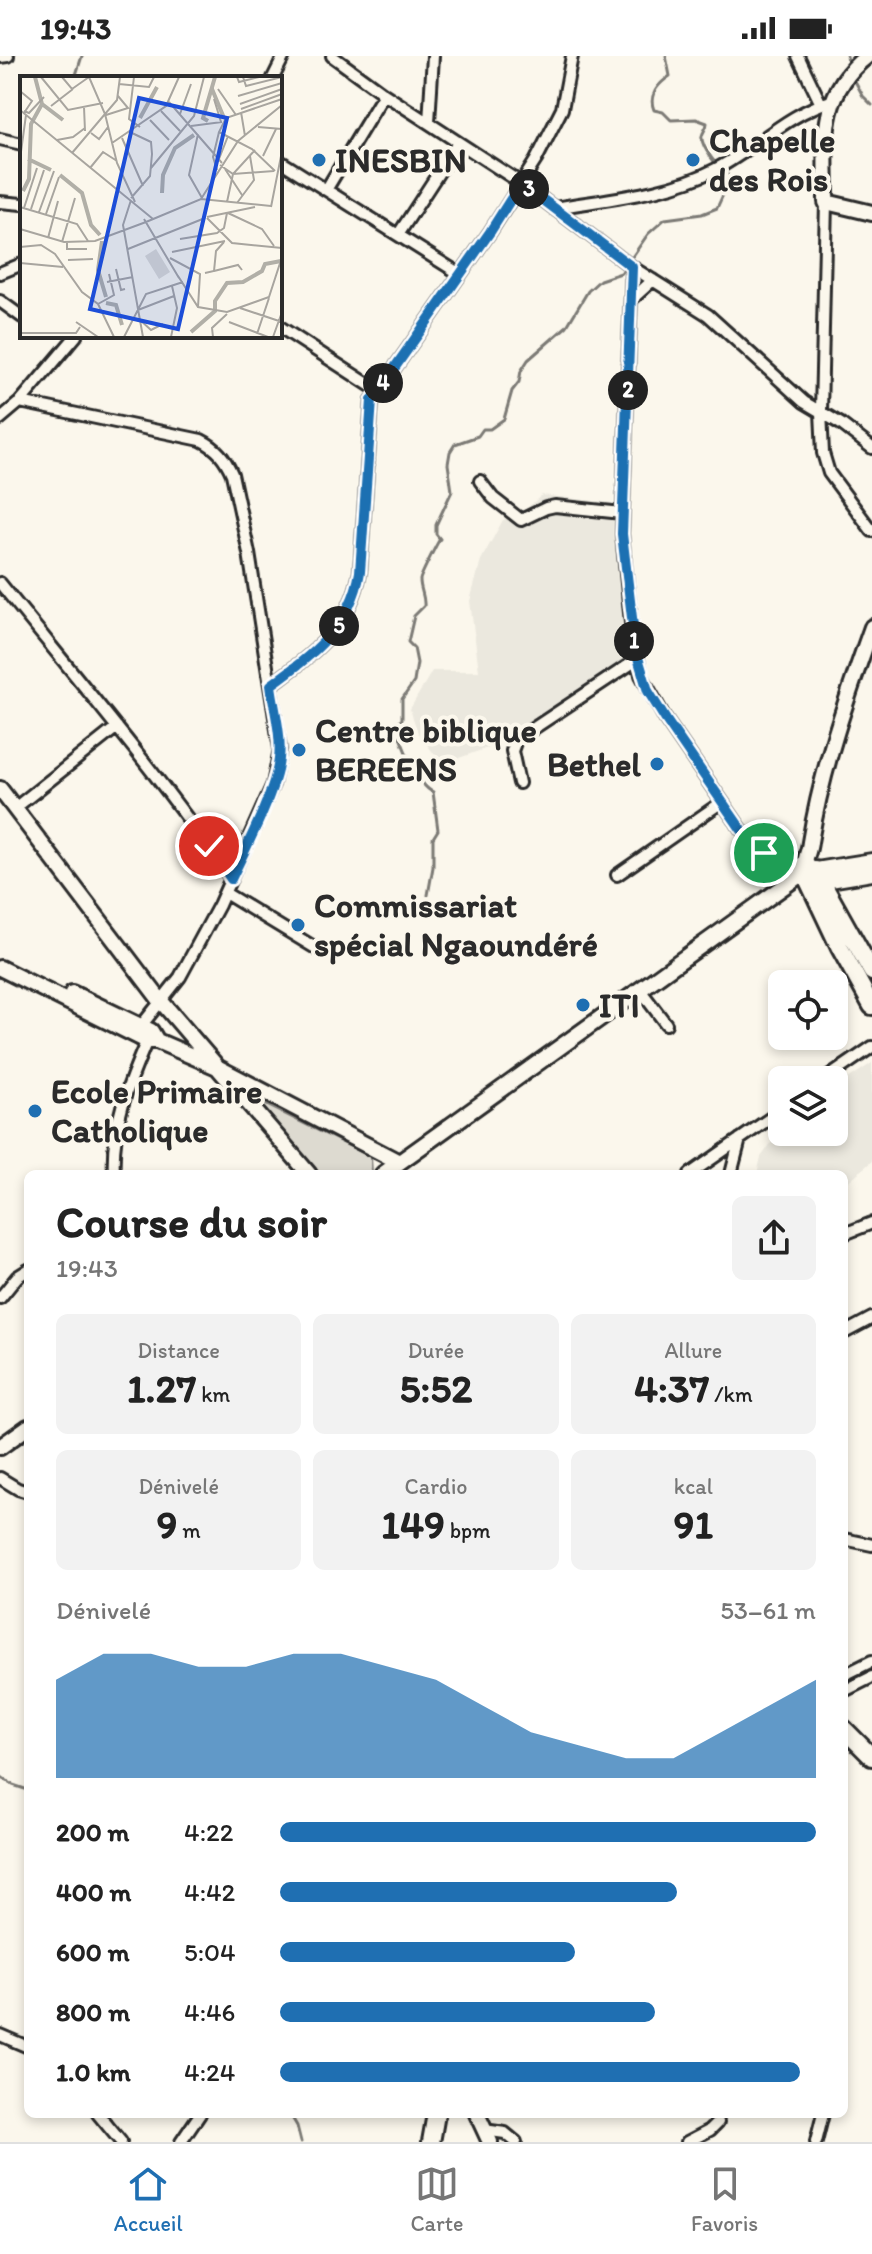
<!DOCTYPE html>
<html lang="fr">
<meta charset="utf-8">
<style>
:root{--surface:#fff;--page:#f2f2f2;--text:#222;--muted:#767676;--line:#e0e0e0;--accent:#1f6fb2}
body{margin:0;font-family:Itim,sans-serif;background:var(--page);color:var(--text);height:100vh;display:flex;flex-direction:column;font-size:30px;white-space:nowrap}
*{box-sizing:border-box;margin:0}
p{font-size:26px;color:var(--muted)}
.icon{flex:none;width:44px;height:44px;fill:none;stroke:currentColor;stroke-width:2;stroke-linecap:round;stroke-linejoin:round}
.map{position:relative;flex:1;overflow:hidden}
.drawer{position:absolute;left:24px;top:1114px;width:824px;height:948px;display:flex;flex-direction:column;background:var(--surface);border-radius:12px;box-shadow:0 4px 12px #0003}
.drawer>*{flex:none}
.fabs{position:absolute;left:768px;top:914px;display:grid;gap:16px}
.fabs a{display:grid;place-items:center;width:80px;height:80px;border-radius:12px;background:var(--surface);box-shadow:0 4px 12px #0003;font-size:40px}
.pin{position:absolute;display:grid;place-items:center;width:68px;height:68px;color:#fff;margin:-34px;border:4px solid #fff;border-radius:50%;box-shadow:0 2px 8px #0007}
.km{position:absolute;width:40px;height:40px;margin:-20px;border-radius:50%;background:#222;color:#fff;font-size:22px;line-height:40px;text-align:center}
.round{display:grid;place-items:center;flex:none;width:84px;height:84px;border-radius:12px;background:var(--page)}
.head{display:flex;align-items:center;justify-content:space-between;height:136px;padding:0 32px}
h1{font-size:44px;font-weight:700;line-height:60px}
.stats{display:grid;grid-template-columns:repeat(3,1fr);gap:12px;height:136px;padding:8px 32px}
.stats div{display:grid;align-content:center;border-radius:12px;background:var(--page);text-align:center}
.stats b{font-size:40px;font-weight:700}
.stats small{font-size:22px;font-weight:400}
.stats p{font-size:22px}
.chart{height:224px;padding:16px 32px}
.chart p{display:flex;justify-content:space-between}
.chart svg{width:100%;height:144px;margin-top:8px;fill:var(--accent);opacity:.7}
ul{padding:0 32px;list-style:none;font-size:26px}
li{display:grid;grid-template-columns:128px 96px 1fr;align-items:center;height:60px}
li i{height:20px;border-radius:10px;background:var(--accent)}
.status{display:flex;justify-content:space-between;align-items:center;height:56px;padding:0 40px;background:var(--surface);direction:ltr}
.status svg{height:22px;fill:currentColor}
.menu{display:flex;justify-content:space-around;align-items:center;height:112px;border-top:2px solid var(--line);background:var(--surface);font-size:22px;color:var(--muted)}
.menu a{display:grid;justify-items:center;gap:4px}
.menu .active{color:var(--accent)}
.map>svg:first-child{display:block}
.built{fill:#ebe8de}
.garden{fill:#dddad0;stroke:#84827e;stroke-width:2}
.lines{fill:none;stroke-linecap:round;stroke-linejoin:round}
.stream{stroke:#7b7a75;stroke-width:3}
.street-casing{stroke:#2b2b2b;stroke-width:16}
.secondary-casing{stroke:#2b2b2b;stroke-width:20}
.primary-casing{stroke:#2b2b2b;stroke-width:22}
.street{stroke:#fbf7ec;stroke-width:10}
.secondary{stroke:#fbf7ec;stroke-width:14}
.primary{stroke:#fbf7ec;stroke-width:16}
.route-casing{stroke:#fff;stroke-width:16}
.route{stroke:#1f6fb2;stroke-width:10}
.poi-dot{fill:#1f6fb2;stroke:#fbf7ec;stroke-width:3}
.labels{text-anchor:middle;stroke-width:8;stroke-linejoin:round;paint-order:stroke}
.poi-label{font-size:34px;font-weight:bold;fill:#2b2b2b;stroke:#fbf7ec;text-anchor:start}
.inset-river{fill:none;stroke:#b1afa7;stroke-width:4}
.inset-road{fill:none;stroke:#a8a59f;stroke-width:2}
.view{fill:#1d4ed8;fill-opacity:0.15;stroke:#1d4ed8;stroke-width:4}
.inset-edge{fill:none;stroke:#2b2b2b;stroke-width:4}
</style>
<div class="status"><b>19:43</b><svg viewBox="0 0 49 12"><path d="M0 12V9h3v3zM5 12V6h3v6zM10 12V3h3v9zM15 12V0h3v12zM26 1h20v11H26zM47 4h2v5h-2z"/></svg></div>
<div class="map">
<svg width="872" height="2086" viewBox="0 0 872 2086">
<rect width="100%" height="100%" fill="#fbf7ec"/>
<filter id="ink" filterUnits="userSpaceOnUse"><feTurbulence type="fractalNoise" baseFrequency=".0125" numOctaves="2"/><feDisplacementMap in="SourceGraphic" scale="16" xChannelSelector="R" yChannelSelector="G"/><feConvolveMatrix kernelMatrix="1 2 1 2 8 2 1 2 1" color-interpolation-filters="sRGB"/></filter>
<g filter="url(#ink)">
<!-- built -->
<path class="built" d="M542 439 612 447 627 603 504 686 442 708 418 677 410 653 432 615H479L470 545 481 504 503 464 520 458Z
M872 1007V1105L844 1129V1118H757L761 1101 782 1072V1076H834V1032Z"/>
<!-- garden -->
<path class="garden" d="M258 1045 371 1101 372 1116 370 1118H319Z"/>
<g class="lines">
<!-- stream -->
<path class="stream" d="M847 0 849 12
M75 22 82 0
M854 23 863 40 872 49
M428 839 433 811V782L438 774 433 736C417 730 401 685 396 669L402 663V643L414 626 417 607 414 592 408 586 414 560 424 550C425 540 420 534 420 524 420 521 438 485 440 483L436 478V469L452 435 448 408 450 396 455 388 478 380 483 373H490L504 363 512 335 519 326 521 315 528 304 567 270 588 235 600 224 621 217 648 178 665 163 702 158 717 152 727 130 729 120C720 115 700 90 702 80 703 75 707 72 707 67L696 63 671 64 663 56 654 54C648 40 658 28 670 20L666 0
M0 1720 13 1729 28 1734
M290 2058 297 2070 301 2086"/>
<!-- street casing -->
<g class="street-casing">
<path id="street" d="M332 0 384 38 521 127 632 211 708 259 804 346 841 368 872 392
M798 0 821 48
M0 1 8 0
M273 22 284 0
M429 66 433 0
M0 83 22 88
M280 105 460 218
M326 134 384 38
M0 146 22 148
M826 146 821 356 823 397 829 417 872 475
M555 152C606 143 669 138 716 113 756 92 787 58 831 45
M398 179 458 87
M632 211 622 478 631 567 641 619 666 664 741 773 764 797 794 808H809
M0 217 22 208
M631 244 653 224
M0 245 22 261
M280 271 377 334
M20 346 201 384C217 392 225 402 232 418L249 497 280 693 273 728 219 849 180 921 141 970
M0 363 20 346 76 280
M480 425 493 442 521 464 546 452 555 450 622 457
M0 527C79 625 160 720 231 823
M271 629C312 599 351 570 360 516L372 344 490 176 536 104 562 53 572 0
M519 727 512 695 516 684 638 603
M15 752 117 671
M617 819 722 746
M225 837 322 896
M641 935 666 968
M824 1024 872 991
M114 1118C111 1069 129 1026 148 982
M690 1118 782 1054
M731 1118 740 1083
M844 1178 872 1167
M0 1242 17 1221 28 1214
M844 1277 872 1262
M0 1422 18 1433 28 1436
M844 1483 872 1489
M844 1619 872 1605
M844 1635 872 1621
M0 1979 28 1991
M98 2058 121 2086
M484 2074 505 2077 516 2086
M181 2086 200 2058
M687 2086 710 2074 718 2066
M816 2086 823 2058"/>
</g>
<!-- secondary casing -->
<g class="secondary-casing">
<path id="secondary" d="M867 0C817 39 826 89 826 146L872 157
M0 733 160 944 309 1118
M804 816C803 806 809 797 810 786 822 712 847 641 872 571
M812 827 872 817
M0 912 147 985H157L215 1010 399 1106
M72 937 151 975 157 985
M383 1118 804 816 872 805
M0 1391 28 1371
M477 2058 490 2086"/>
</g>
<!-- primary casing -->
<g class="primary-casing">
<path id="primary" d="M815 814 872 916
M804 816 840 892 872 950
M844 1673 872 1701
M431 2086 436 2058"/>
</g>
<!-- street -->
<use href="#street" class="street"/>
<!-- secondary -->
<use href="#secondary" class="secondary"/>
<!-- primary -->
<use href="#primary" class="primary"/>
</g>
</g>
<g class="lines" filter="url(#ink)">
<!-- route casing -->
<g class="route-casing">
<path id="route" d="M209 790 231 823C245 794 276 734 279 703 282 679 274 653 271 629 312 599 351 570 360 516L372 344 490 176 521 127 632 211 622 478 636 595 648 635 666 664 741 773 764 797"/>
</g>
<!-- route -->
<use href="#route" class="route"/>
</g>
<!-- markers -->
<g class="poi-dot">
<circle cx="319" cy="104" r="8"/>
<circle cx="693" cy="104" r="8"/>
<circle cx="299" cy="694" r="8"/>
<circle cx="657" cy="708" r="8"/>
<circle cx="298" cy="869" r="8"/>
<circle cx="583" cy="949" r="8"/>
<circle cx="35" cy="1055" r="8"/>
</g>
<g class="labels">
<!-- poi labels -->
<g class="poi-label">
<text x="709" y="96">Chapelle<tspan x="709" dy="39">des Rois</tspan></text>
<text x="335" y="116">INESBIN</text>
<text x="315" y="686">Centre biblique<tspan x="315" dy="39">BEREENS</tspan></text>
<text x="641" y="720" text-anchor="end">Bethel</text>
<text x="314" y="861">Commissariat<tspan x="314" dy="39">spécial Ngaoundéré</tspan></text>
<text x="599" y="961">ITI</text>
<text x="51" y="1047">Ecole Primaire<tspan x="51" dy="39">Catholique</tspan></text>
</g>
</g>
<!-- overview -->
<g transform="translate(20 20)">
<rect width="262" height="262" fill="#fbf7ec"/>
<path d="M136 173 150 196 139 203 125 180Z" fill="#dddad0"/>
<path class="inset-river" d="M192 13 204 42M22 28 43 44M120 42 137 11M188 45 183 42 195 1M8 83 31 94M40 99 62 117 71 149 80 159M3 115 9 103 11 48 22 28 15 1M142 117 143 99 155 72 174 59M82 165 78 194 86 221M86 227 96 229 102 249M171 256 195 235V225L207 207 223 206 242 195 245 188 261 185"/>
<path class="inset-road" d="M21 1 48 34 83 27M42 1 52 13 69 1M100 1 97 24 85 38 97 87 115 126M114 1 109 43 120 51M217 1 219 6 239 1M223 1 226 10 262 1M99 8 129 11 134 1M198 13 216 39M0 15 12 25 4 37M218 20 262 7M194 23 201 46M149 26 202 87M220 28 262 13M31 30 53 13M64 31 65 55M221 33 262 18M0 34 133 143M4 35 9 37 24 21M141 35 160 55M221 36 225 60M160 38 171 8M86 39 108 32 98 20M130 44 149 64M171 50 202 46M238 51 262 53M71 57 79 63 88 51M178 58 169 99 182 122M102 62 123 110M37 64 53 61 65 52M92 67 146 30 159 1M52 77 85 38 69 1M243 80 256 53M0 83 6 39M199 83 208 60M200 89 213 98 254 95M70 92 83 76 97 85M131 92 174 40 184 1M205 93 222 119M197 94 193 81 199 56M255 95 232 73 199 56 206 42 262 23M111 122 130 100 132 78 131 66 112 57M181 123 218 65 262 29M111 124 103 149 123 261M207 126 213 98 235 74M217 127 234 104 230 80M0 131 57 148 68 165M251 131 262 75M4 132 17 92M11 133 24 94M19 136 34 95M208 137 242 153 254 170M26 138 39 101M187 141 235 131M187 142 212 167 262 172M124 143 159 202M126 146 181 123 251 130M0 153 44 166 75 165 126 146M28 162 38 125M160 163 197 157 204 152 207 137M42 166 55 122M47 166V173H67M0 171 21 169 35 178 62 216 78 228 94 261M108 173 185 142M152 176 205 165M150 182 180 198 178 231M48 184 73 183M0 187 43 191M96 193 101 214 105 213M194 195 218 189 222 194M185 197 194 195 196 175 204 166M158 200 178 231 207 236 249 221 262 181M87 206 113 201M78 228 94 219 89 198M220 232 262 246M118 234 154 220M119 243 131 254 143 248M56 246 78 261M209 246 248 261M0 257H56L60 251M237 258 249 222M104 261 126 218 163 206M151 261 157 232 152 210M193 261 192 252 207 238M253 261 262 236"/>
<path class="view" d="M119 22 207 42 158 253 70 233Z"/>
<rect width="262" height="262" class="inset-edge"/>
</g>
</svg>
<div class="fabs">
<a><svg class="icon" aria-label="locate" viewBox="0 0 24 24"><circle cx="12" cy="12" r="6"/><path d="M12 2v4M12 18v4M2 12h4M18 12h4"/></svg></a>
<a><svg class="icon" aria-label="layers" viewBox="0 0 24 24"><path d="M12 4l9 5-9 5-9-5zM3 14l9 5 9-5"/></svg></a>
</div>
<div class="pin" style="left:764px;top:797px;background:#1e9e55"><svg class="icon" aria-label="arrive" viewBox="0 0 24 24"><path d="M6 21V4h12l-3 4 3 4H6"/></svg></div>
<div class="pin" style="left:209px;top:790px;background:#d93025"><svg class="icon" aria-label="check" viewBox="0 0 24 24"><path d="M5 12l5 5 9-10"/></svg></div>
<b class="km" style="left:634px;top:585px">1</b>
<b class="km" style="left:628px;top:334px">2</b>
<b class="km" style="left:529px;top:133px">3</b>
<b class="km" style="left:383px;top:327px">4</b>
<b class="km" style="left:339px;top:570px">5</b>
<section class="drawer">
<div class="head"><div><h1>Course du soir</h1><p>19:43</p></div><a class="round"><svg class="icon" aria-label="share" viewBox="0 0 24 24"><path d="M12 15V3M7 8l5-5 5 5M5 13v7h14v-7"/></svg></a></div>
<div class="stats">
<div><p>Distance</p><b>1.27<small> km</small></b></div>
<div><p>Durée</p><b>5:52</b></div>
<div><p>Allure</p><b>4:37<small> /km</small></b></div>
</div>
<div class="stats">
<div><p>Dénivelé</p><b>9<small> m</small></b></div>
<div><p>Cardio</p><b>149<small> bpm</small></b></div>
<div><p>kcal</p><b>91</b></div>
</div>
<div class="chart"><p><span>Dénivelé</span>53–61 m</p>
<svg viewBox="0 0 160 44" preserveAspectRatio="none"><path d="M0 44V14L10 6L20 6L30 10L40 10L50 6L60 6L70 10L80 14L90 22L100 30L110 34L120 38L130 38L140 30L150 22L160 14V44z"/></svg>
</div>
<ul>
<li><b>200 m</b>4:22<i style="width:100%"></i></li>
<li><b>400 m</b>4:42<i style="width:74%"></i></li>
<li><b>600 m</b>5:04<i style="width:55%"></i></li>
<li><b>800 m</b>4:46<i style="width:70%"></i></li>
<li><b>1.0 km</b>4:24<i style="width:97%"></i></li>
</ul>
</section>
</div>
<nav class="menu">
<a class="active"><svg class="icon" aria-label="home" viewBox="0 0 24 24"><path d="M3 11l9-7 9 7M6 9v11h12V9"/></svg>Accueil</a>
<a><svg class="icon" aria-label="map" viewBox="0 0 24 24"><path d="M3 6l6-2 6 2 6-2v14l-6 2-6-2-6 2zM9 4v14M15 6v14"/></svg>Carte</a>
<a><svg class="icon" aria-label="saved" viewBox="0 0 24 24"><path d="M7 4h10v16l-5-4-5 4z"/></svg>Favoris</a>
</nav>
